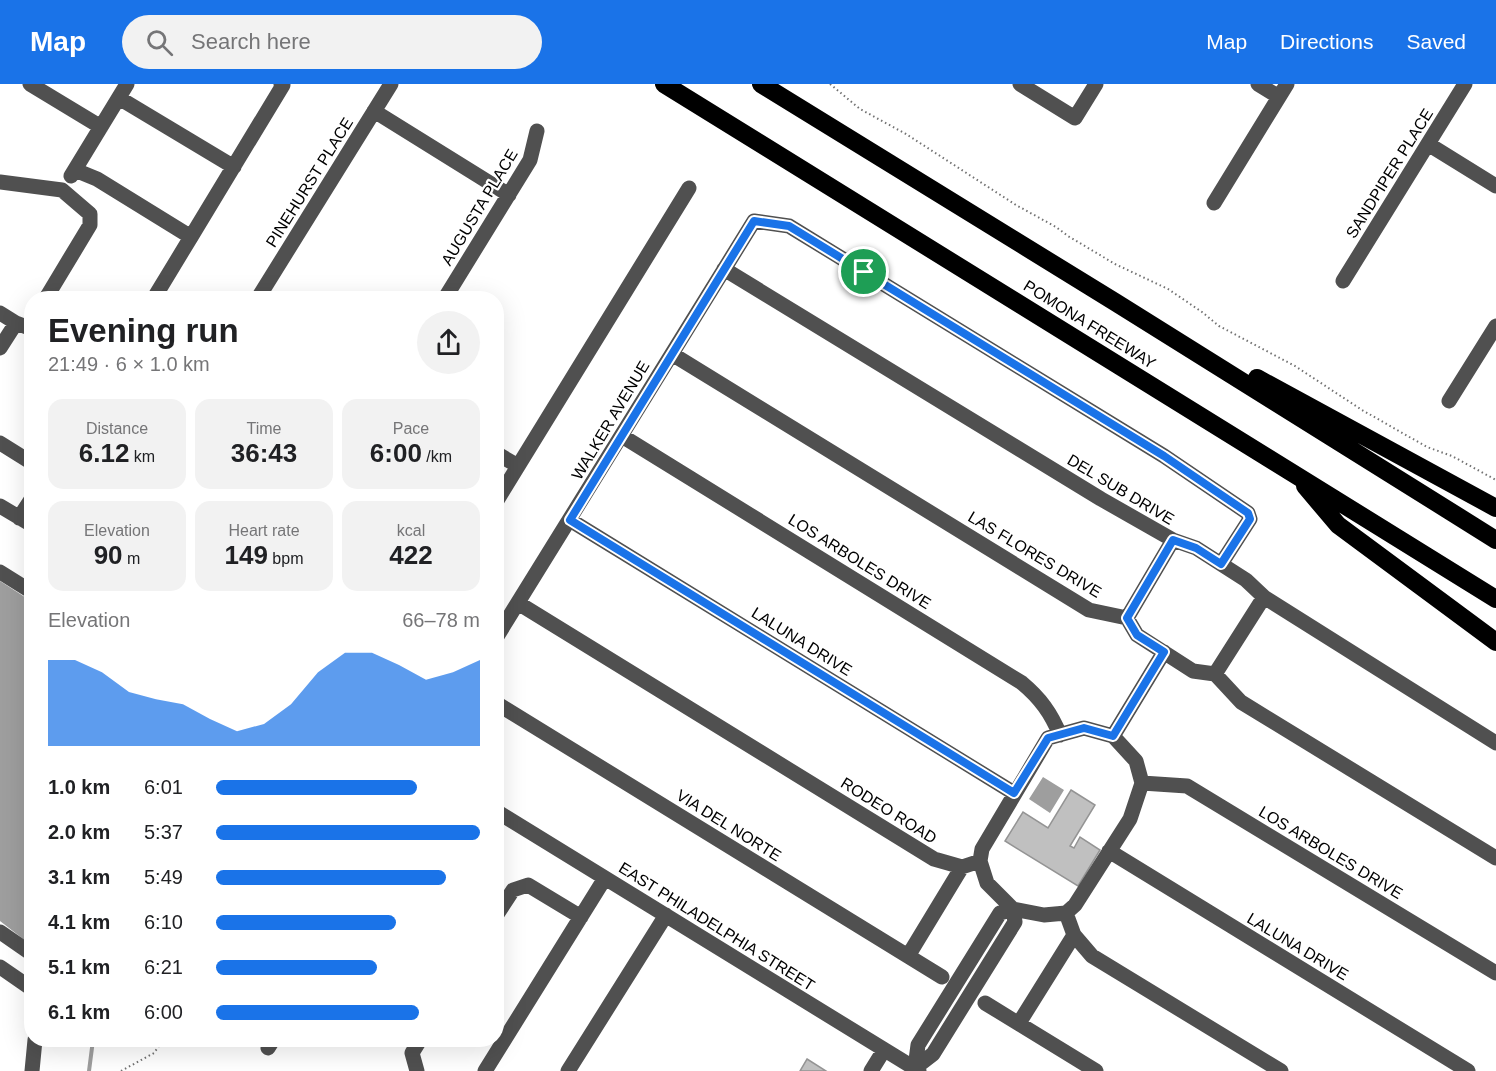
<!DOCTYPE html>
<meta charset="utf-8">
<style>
:root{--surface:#fff;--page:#f2f2f2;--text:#202124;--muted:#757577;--accent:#1a73e8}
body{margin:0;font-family:Helvetica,sans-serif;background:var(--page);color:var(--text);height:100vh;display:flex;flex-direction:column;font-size:22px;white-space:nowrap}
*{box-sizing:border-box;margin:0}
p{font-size:20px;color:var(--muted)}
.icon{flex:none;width:33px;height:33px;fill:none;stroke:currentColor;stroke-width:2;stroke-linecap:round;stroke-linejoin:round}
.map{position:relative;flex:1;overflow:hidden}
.drawer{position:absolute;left:24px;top:207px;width:480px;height:756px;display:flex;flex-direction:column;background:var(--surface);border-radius:24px;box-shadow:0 6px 24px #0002}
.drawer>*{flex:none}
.pin{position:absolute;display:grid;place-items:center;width:51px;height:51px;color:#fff;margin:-26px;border:3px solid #fff;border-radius:50%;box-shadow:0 2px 6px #0007}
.round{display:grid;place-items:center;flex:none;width:63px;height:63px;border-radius:32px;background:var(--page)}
.overview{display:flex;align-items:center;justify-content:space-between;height:102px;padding:0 24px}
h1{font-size:33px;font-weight:600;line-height:45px}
.stats{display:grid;grid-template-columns:repeat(3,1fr);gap:9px;height:102px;padding:6px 24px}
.stats div{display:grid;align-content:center;border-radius:15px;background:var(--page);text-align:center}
.stats b{font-size:26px;font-weight:600}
.stats small{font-size:16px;font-weight:400}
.stats p{font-size:16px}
.chart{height:168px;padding:12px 24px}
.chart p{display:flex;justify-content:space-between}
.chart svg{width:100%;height:108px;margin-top:6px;fill:var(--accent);opacity:.7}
ul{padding:0 24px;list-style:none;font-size:20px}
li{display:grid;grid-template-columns:96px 72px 1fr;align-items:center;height:45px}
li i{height:15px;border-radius:8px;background:var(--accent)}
header{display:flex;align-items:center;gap:36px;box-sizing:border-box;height:84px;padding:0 30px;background:var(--accent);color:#fff}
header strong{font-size:28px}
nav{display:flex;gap:33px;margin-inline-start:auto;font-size:21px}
.search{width:420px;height:54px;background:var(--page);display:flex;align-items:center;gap:15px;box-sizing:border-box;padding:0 21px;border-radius:33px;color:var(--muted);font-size:22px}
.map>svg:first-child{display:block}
.water{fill:#9e9e9e}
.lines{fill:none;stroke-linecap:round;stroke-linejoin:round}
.stream{stroke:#9e9e9e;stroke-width:4}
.building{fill:#c0c0c0;stroke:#949494;stroke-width:1.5}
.path{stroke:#727272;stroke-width:2;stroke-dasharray:1.5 3;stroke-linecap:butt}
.minor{stroke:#505050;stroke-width:15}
.highway{stroke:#000;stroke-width:18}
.route-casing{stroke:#fff;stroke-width:12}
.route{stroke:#1a73e8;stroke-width:8}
.labels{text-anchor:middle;stroke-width:4.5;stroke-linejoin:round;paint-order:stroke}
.street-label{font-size:16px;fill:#000;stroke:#fff}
</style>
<header>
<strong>Map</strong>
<div class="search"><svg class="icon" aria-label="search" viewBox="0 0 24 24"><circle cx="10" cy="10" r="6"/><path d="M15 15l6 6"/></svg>Search here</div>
<nav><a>Map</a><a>Directions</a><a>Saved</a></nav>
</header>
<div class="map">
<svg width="1496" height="987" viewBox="0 0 1496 987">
<rect width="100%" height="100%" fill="#fff"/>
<!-- water -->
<path class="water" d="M0 497 31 517V861L0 837Z
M1043 693 1064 706 1050 729 1029 715Z"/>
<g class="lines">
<!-- stream -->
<path class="stream" d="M89 987 93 956"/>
</g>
<!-- building -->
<path class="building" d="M1071 706 1095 721 1070 762 1074 764 1080 753 1100 766 1078 802 1005 757 1023 728 1048 744Z
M807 975 826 987H800Z"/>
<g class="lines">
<!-- path -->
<path class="path" d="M830 0 860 25 906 50 1016 121 1056 143 1068 152 1115 180 1168 205 1202 228 1219 242 1295 282 1362 326 1427 363 1452 372 1496 396
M121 987 154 969 163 956"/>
<!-- minor -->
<path class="minor" d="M30 0 101 43
M1020 0 1075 34 1096 0
M1258 0 1279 13
M119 14 234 83
M374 27 509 111
M1428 60 1496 102
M75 86 97 95 191 153 154 214
M71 92 127 0
M0 98 62 106 90 130V141L46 214
M1214 119 1287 0
M191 153 283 1 281 0
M724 185 1101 415 1173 456 1196 464 1246 496 1264 513 1496 659
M1343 197 1465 0
M258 214 391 0
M445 214 530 76 537 47
M0 229 16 239 32 245
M0 264 16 239
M672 270 1089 526 1127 534 1137 551 1193 587 1215 590 1241 618 1496 774
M1449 317 1496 242
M622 352 1022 599C1040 614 1051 629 1060 651
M0 359 32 379
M496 369 518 382
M496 418 689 104
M0 422 32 441
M19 434 32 414
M570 436 1014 709
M0 488 32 508
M518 519 934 775 962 783 980 777
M1127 534 1173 456
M496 554 754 137 789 142 1164 372 1248 429 1250 435 1221 480
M1215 590 1264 513
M496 619 942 893
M1084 644 1113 652 1136 677 1142 699 1130 735 1075 821 1066 829 1044 831 1013 825 987 799 980 777 982 765 1048 654Z
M1113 652 1164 568
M1142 699 1187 702 1496 889
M496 727 919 987
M1109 767 1468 987
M1013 825 1015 838 933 970 915 984 918 961 1000 829Z
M1066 829 1074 851 1092 872 1281 987
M496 832 513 806 528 801 581 833
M0 848 32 870
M908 872 962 783
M0 883 32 905
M985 919 1096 987
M1019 939 1074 851
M268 964 273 956
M32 987 35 956
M417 987 412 969 420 956
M485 987 605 794
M568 987 666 831
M871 987 884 966"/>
<!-- highway -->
<path class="highway" d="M664 0 1496 515
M761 0 1115 218 1496 456
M1257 294 1496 424
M1305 402 1338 441 1496 558"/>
</g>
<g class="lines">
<!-- route casing -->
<g class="route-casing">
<path id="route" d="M754 137 789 142 1164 372 1248 429 1250 435 1221 480 1196 464 1173 456 1127 534 1137 551 1164 568 1113 652 1084 644 1048 654 1014 709 570 436Z"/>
</g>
<!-- route -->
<use href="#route" class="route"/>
</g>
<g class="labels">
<!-- street labels -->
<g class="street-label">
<text transform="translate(1389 89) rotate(-58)" y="6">SANDPIPER PLACE</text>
<text transform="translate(309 98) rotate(-58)" y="6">PINEHURST PLACE</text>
<text transform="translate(479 123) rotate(-59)" y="6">AUGUSTA PLACE</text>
<text transform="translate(1090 240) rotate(32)" y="6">POMONA FREEWAY</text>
<text transform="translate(610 336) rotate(-59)" y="6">WALKER AVENUE</text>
<text transform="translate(1121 405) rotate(31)" y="6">DEL SUB DRIVE</text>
<text transform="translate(1035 470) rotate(31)" y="6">LAS FLORES DRIVE</text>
<text transform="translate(860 477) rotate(32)" y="6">LOS ARBOLES DRIVE</text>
<text transform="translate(802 557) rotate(32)" y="6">LALUNA DRIVE</text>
<text transform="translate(889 726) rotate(32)" y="6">RODEO ROAD</text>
<text transform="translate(729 741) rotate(32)" y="6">VIA DEL NORTE</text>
<text transform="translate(1331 768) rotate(31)" y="6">LOS ARBOLES DRIVE</text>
<text transform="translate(717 842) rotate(32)" y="6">EAST PHILADELPHIA STREET</text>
<text transform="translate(1298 862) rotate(31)" y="6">LALUNA DRIVE</text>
</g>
</g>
</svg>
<div class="pin" style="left:864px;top:188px;background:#1e9e55"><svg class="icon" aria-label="arrive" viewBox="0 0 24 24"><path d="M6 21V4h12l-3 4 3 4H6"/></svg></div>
<section class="drawer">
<div class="overview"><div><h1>Evening run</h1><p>21:49 · 6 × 1.0 km</p></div><a class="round"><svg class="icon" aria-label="share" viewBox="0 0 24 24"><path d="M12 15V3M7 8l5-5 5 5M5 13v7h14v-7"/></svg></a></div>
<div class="stats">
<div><p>Distance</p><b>6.12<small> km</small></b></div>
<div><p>Time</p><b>36:43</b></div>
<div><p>Pace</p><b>6:00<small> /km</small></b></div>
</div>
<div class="stats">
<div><p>Elevation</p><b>90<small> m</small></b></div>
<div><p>Heart rate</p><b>149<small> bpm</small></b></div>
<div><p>kcal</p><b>422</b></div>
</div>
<div class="chart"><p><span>Elevation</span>66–78 m</p>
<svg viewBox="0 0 160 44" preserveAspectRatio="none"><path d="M0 44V9L10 9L20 14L30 22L40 25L50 27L60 33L70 38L80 35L90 27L100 14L110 6L120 6L130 11L140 17L150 14L160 9V44z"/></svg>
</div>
<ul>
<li><b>1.0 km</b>6:01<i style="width:76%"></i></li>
<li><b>2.0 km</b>5:37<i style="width:100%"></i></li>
<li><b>3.1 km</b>5:49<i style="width:87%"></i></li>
<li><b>4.1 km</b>6:10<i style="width:68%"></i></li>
<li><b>5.1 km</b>6:21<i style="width:61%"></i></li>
<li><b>6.1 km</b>6:00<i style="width:77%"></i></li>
</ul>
</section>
</div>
